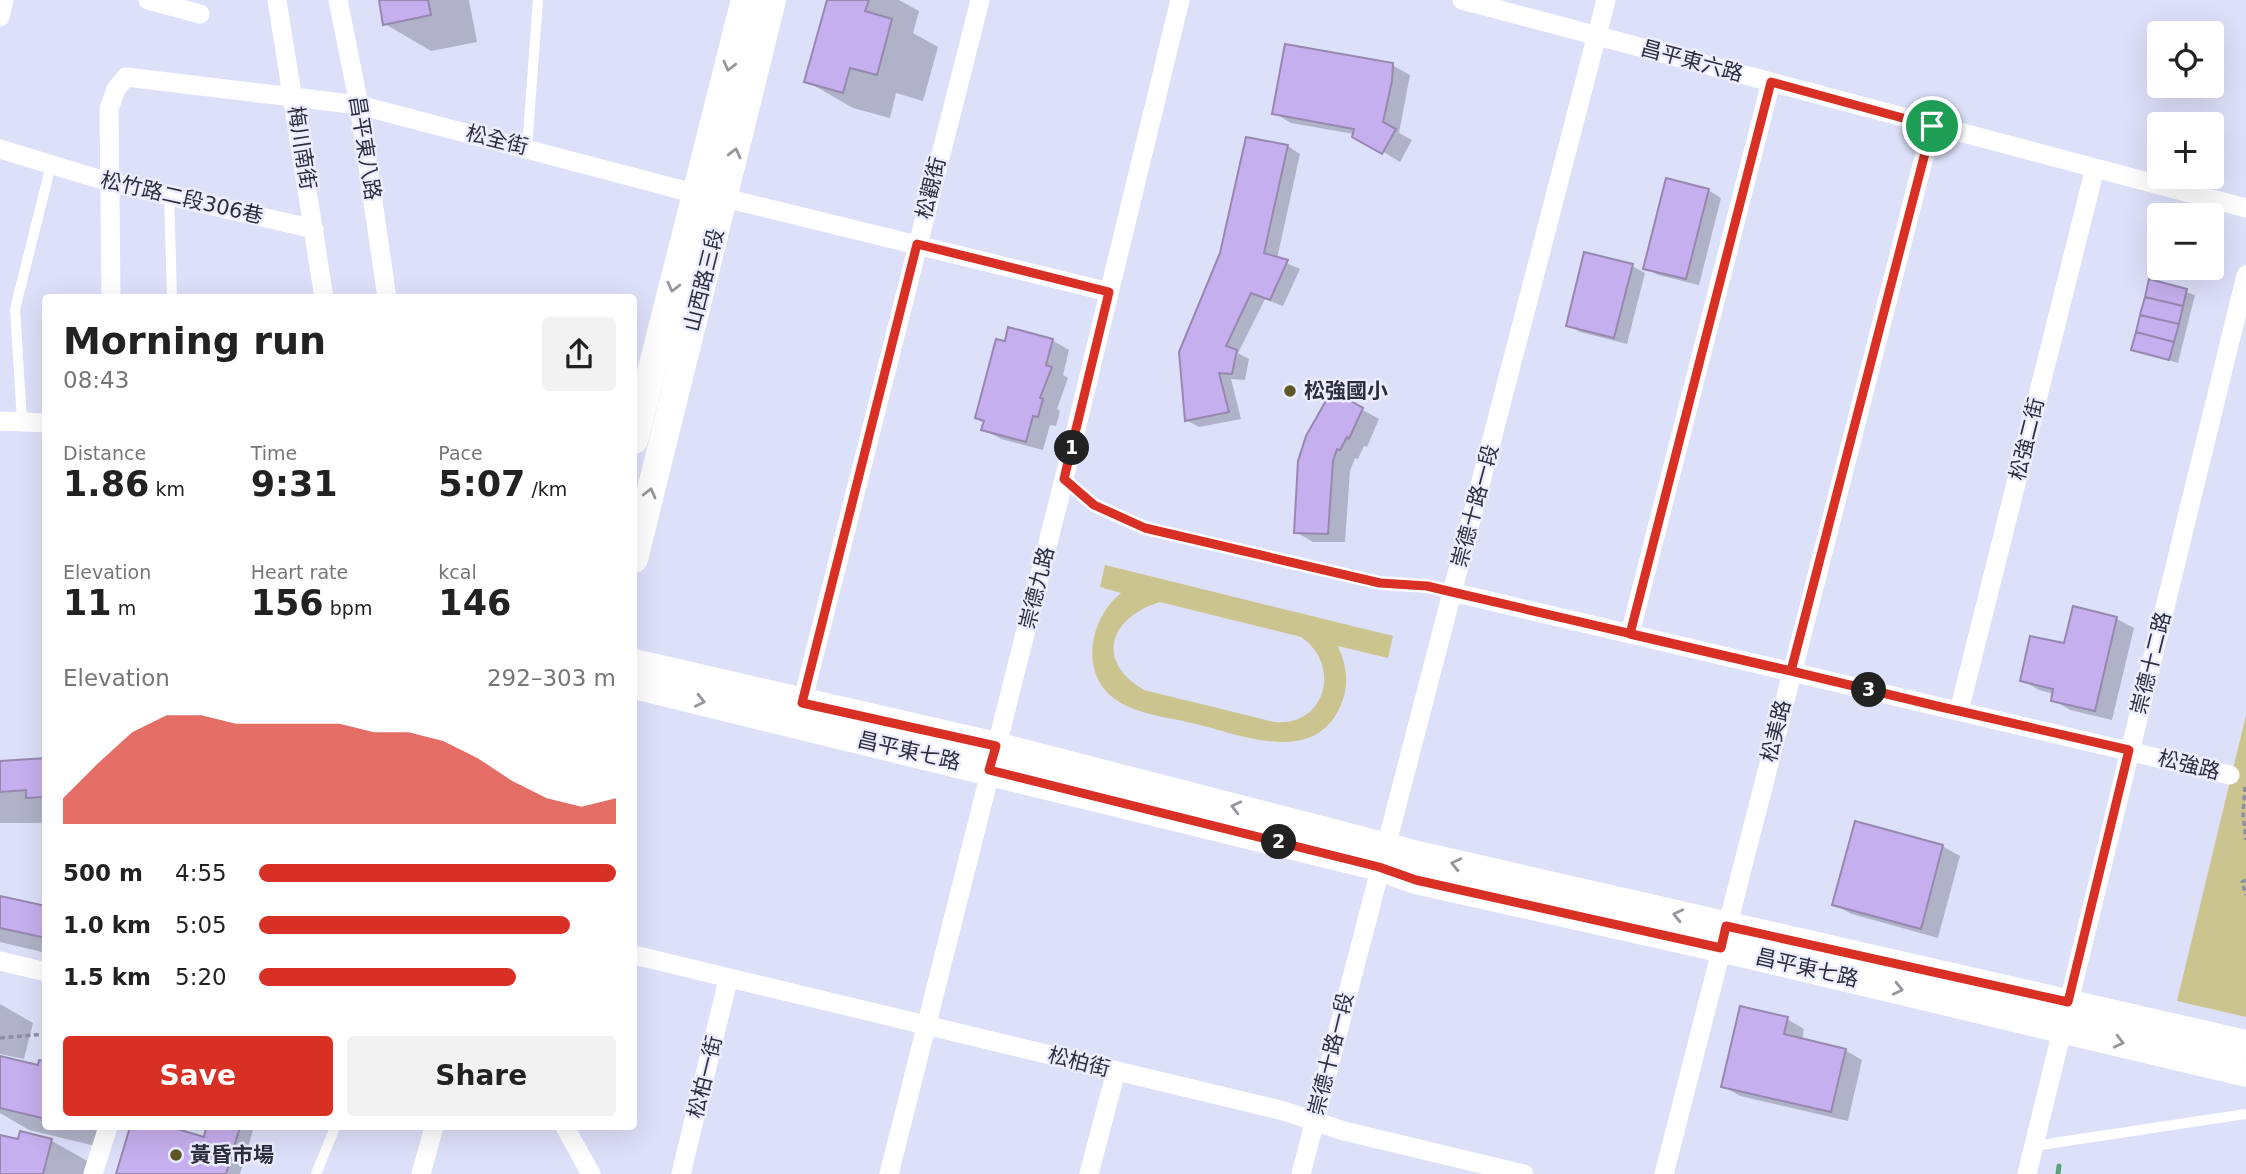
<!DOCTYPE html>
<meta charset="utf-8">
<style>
:root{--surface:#fff;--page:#f2f2f2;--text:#222;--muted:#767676;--accent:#d93025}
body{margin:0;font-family:"DejaVu Sans","Noto Sans TC",sans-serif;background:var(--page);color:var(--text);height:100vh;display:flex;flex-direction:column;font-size:26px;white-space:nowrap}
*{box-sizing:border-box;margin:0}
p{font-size:23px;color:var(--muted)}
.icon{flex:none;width:38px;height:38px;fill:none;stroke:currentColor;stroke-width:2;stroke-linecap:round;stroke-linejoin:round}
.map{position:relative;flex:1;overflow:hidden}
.side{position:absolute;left:42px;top:294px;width:595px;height:836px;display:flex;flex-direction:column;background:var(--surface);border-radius:7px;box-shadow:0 7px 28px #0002}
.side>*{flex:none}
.tools{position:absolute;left:2147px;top:21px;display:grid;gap:14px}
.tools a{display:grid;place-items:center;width:77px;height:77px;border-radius:7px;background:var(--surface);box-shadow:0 7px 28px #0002;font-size:35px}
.pin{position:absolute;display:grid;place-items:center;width:60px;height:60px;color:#fff;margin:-30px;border:4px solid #fff;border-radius:50%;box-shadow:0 2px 7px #0007}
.km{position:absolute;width:35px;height:35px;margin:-18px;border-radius:50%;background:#222;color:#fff;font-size:19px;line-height:35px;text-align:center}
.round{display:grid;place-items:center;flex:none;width:74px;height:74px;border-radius:7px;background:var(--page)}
.headline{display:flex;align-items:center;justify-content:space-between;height:119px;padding:0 21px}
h1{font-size:38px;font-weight:800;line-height:52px}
.metrics{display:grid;grid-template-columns:repeat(3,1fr);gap:10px;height:119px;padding:7px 21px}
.metrics div{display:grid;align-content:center}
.metrics b{font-size:35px;font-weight:800}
.metrics small{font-size:19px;font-weight:400}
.metrics p{font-size:19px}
.chart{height:196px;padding:14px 21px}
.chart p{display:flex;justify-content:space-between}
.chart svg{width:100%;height:126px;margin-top:7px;fill:var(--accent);opacity:.7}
.button{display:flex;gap:14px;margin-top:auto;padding:14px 21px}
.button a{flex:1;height:80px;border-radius:7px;background:var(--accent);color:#fff;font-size:28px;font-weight:800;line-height:80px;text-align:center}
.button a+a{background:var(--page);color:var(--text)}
ul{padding:0 21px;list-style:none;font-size:23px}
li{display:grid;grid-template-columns:112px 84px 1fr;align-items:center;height:52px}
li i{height:18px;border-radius:9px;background:var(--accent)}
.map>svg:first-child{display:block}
.green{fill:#cbc48f;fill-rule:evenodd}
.shadow{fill:#0003}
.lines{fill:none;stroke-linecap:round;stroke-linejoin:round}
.stream{stroke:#5aa37f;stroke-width:5}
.building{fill:#c6afee;stroke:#9688af;stroke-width:2}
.path{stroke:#8d8fa4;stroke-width:3.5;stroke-dasharray:5 3.5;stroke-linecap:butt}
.lane{stroke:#fff;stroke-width:10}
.street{stroke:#fff;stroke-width:19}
.secondary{stroke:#fff;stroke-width:28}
.oneway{stroke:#96969e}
.route-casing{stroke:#fff;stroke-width:14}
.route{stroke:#d93025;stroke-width:9}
.poi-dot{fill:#605824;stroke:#eceeff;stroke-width:2.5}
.labels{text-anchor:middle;stroke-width:5;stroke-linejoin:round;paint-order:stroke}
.street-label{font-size:21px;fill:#2c2e3e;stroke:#eceeff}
.poi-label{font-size:21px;font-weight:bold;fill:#2c2e3e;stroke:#eceeff;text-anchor:start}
</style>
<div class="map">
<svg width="2246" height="1174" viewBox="0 0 2246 1174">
<rect width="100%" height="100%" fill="#dde0f9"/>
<!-- green -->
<path class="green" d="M1105 565 1393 636 1388 658 1338 646C1347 667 1350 685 1340 707 1313 767 1239 734 1192 723 1167 717 1132 714 1111 696 1079 668 1092 616 1121 593L1100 587ZM1160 602 1301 637C1342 665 1326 727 1274 722L1144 690C1094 661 1110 617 1160 602Z
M2246 715V1017L2177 1001Z"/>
<!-- shadow -->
<path class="shadow" d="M380 0H469L477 42 431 51 385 24Z
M829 0H899L919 11 913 33 938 47 923 101 896 93 890 118 853 108 806 81Z
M1392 65 1410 75 1399 133 1412 140 1400 162 1354 134 1291 123 1274 113Z
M1288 146 1300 154 1277 259 1300 269 1283 306 1265 299 1238 353 1249 359 1245 380 1231 379 1241 419 1199 427 1186 420Z
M1708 190 1721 198 1699 285 1658 275 1645 268Z
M1632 266 1645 273 1627 344 1580 332 1568 325Z
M2151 281 2195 295 2178 363 2133 349Z
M1052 340 1069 350 1063 375 1068 378 1057 409 1060 411 1056 426 1050 425 1043 450 1001 439 983 429 985 422 977 418 1006 343Z
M1332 393 1379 419 1367 447 1364 446 1358 459 1355 458 1350 471 1345 542H1313L1296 532Z
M2074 609 2117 619 2134 628 2112 720 2070 710 2053 700 2054 694 2039 690 2022 680 2065 645Z
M46 760 44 823H0V762Z
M1942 846 1960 856 1938 938 1852 914 1834 905Z
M0 898 46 908V953L0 942Z
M0 1004 33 1023 24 1059 0 1054Z
M1787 1019 1804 1029 1802 1040 1845 1050 1862 1060 1848 1121 1740 1096 1723 1086Z
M0 1058 39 1067 46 1063V1127H105L100 1147 29 1130 0 1113Z
M132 1127H165L205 1139 208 1127H254L240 1174H118Z
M0 1136 19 1141H52L98 1167 96 1174H0Z"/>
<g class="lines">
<!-- stream -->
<path class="stream" d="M2058 1174 2059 1166"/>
</g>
<!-- building -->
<path class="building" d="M379 0H428L431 15 383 25Z
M827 0H869L865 11 892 19 877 75 850 68 843 93 804 82Z
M1285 44 1393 63 1392 81 1383 122 1396 129 1382 154 1352 137 1354 129 1272 114Z
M1246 137 1288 145 1264 253 1288 260 1270 300 1251 293 1226 346 1237 350 1232 374 1219 373 1229 412 1185 421 1179 352 1220 253Z
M1666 178 1709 189 1686 279 1643 269Z
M1584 252 1633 264 1614 338 1566 326Z
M2149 279 2187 289 2183 306 2145 297Z
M2145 297 2183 306 2179 324 2140 315Z
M2140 315 2179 324 2174 342 2136 332Z
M1008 327 1053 339 1046 365 1052 367 1040 398 1043 399 1038 417 1033 416 1026 442 981 430 984 421 975 418 996 339 1005 341Z
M2136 332 2174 342 2169 360 2131 350Z
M1332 390 1363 408 1349 439 1347 437 1340 450 1337 449 1333 461 1328 534 1294 533 1298 461 1306 436Z
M2073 606 2117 617 2095 711 2051 701 2053 689 2020 681 2030 636 2064 643Z
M46 758 44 797 26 798V790L0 792V761Z
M1855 821 1943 845 1921 929 1832 905Z
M0 896 46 906V938L0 928Z
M1740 1006 1788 1017 1784 1034 1846 1049 1831 1112 1721 1087Z
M0 1056 38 1065 39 1060 46 1061V1119L0 1108Z
M130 1127H171L204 1137 206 1127H240L226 1174H116Z
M20 1131 52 1139 43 1174H0V1135L18 1139Z"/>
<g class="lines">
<!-- path -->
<path class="path" d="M2245 787 2243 814 2246 840
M2246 880 2242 882 2246 895
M0 1038 46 1034"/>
<!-- lane -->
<path class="lane" d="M527 148 538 0
M169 195 172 298
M22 421 15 309 51 165
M1065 479 1094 505 1145 528 1380 583 1427 586 1452 592
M2034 1146 2246 1114
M316 1174 334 1130"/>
<!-- street -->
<path class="street" d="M148 0 200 14
M277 0 324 298
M338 0 359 105 387 298
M1462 0 2246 208
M0 17 4 0
M0 149 109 182 314 229
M725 198 1109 292
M111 298 109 109 116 89 126 77 359 105 697 194
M0 421 46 423
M1452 592 2230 775
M1630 634 1771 82
M802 703 980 0
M1959 711 2095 168
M634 955 1284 1111 1344 1131 1524 1174
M0 961 46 972
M565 1127 591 1174
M93 1174 108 1127
M421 1174 434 1127
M681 1174 728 980
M889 1174 1064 479 1180 0
M1089 1174 1116 1071
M1301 1174 1606 0
M1664 1174 1932 126
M2027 1174 2246 275"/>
<!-- secondary -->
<path class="secondary" d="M634 440 745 0
M634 559 772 0
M634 663 996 746 1422 856 2246 1044
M634 685 1379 867 1416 880 1746 954 2246 1073"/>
</g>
<!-- one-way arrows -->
<defs><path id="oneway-chevron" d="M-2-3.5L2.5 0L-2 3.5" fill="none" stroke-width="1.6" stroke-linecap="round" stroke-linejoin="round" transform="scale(1.75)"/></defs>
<g class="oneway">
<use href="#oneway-chevron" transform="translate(729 66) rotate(104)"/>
<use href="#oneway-chevron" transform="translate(735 153) rotate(-76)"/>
<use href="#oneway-chevron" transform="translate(673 287) rotate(104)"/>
<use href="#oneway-chevron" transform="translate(650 493) rotate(-76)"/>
<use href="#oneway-chevron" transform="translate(700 701) rotate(13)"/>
<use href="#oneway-chevron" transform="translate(1236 807) rotate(-166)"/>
<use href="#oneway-chevron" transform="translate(1456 864) rotate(-167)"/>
<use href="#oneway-chevron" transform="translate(1678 915) rotate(-167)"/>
<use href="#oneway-chevron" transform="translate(1898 989) rotate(13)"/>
<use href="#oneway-chevron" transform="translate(2119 1042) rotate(14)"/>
</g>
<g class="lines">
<!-- route casing -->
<g class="route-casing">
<path id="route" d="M1932 126 1791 671 1452 592 1427 586 1380 583 1145 528 1094 505 1064 479 1109 292 917 244 802 703 996 746 989 770 1379 867 1416 880 1721 948 1726 926 2068 1002 2129 750 1959 711 1941 707 1791 671 1772 667 1630 634 1771 82 1932 126"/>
</g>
<!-- route -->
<use href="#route" class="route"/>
</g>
<!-- markers -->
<g class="poi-dot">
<circle cx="1290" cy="391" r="7"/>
<circle cx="176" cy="1155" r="7"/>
</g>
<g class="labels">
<!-- street labels -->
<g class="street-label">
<text transform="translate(1692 61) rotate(15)" y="7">昌平東六路</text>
<text transform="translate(497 140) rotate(14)" y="7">松全街</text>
<text transform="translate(302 148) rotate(81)" y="7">梅川南街</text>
<text transform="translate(365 148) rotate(81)" y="7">昌平東八路</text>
<text transform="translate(931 188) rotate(-76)" y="7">松觀街</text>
<text transform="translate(182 198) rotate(13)" y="7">松竹路二段306巷</text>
<text transform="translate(704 280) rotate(-76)" y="7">山西路三段</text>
<text transform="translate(2027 439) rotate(-76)" y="7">松強二街</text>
<text transform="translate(1475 506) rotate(-75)" y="7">崇德十路一段</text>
<text transform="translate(1037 588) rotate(-76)" y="7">崇德九路</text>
<text transform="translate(2151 663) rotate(-76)" y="7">崇德十二路</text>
<text transform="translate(1776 731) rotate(-76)" y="7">松美路</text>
<text transform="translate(909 751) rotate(13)" y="7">昌平東七路</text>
<text transform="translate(2189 765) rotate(14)" y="7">松強路</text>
<text transform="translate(1807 968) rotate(13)" y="7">昌平東七路</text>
<text transform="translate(1331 1054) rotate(-76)" y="7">崇德十路一段</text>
<text transform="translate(1079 1062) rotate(14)" y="7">松柏街</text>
<text transform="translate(705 1077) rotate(-76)" y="7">松柏一街</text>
</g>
<!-- poi labels -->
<g class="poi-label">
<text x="1304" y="398">松強國小</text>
<text x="190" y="1162">黃昏市場</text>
</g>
</g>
</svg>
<div class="tools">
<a><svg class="icon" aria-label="locate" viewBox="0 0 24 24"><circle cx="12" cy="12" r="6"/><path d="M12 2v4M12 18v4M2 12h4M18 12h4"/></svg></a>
<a>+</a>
<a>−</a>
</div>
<div class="pin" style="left:1932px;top:126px;background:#1e9e55"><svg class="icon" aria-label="arrive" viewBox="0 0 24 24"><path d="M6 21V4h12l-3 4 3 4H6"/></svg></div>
<b class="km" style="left:1072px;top:448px">1</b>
<b class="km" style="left:1279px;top:842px">2</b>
<b class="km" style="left:1869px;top:690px">3</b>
<section class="side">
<div class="headline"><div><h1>Morning run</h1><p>08:43</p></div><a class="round"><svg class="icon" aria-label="share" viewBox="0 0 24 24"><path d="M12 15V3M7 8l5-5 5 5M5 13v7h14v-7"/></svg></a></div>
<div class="metrics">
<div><p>Distance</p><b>1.86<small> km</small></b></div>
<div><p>Time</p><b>9:31</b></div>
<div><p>Pace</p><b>5:07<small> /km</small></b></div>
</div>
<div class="metrics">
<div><p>Elevation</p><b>11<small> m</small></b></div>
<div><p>Heart rate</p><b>156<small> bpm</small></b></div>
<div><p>kcal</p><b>146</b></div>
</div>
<div class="chart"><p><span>Elevation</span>292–303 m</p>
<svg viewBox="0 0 160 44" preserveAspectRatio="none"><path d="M0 44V35L10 23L20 12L30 6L40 6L50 9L60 9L70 9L80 9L90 12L100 12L110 15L120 21L130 29L140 35L150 38L160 35V44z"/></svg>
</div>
<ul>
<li><b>500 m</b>4:55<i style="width:100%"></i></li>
<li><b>1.0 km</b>5:05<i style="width:87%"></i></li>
<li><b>1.5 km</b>5:20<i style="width:72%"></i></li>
</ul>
<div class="button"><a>Save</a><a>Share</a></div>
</section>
</div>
